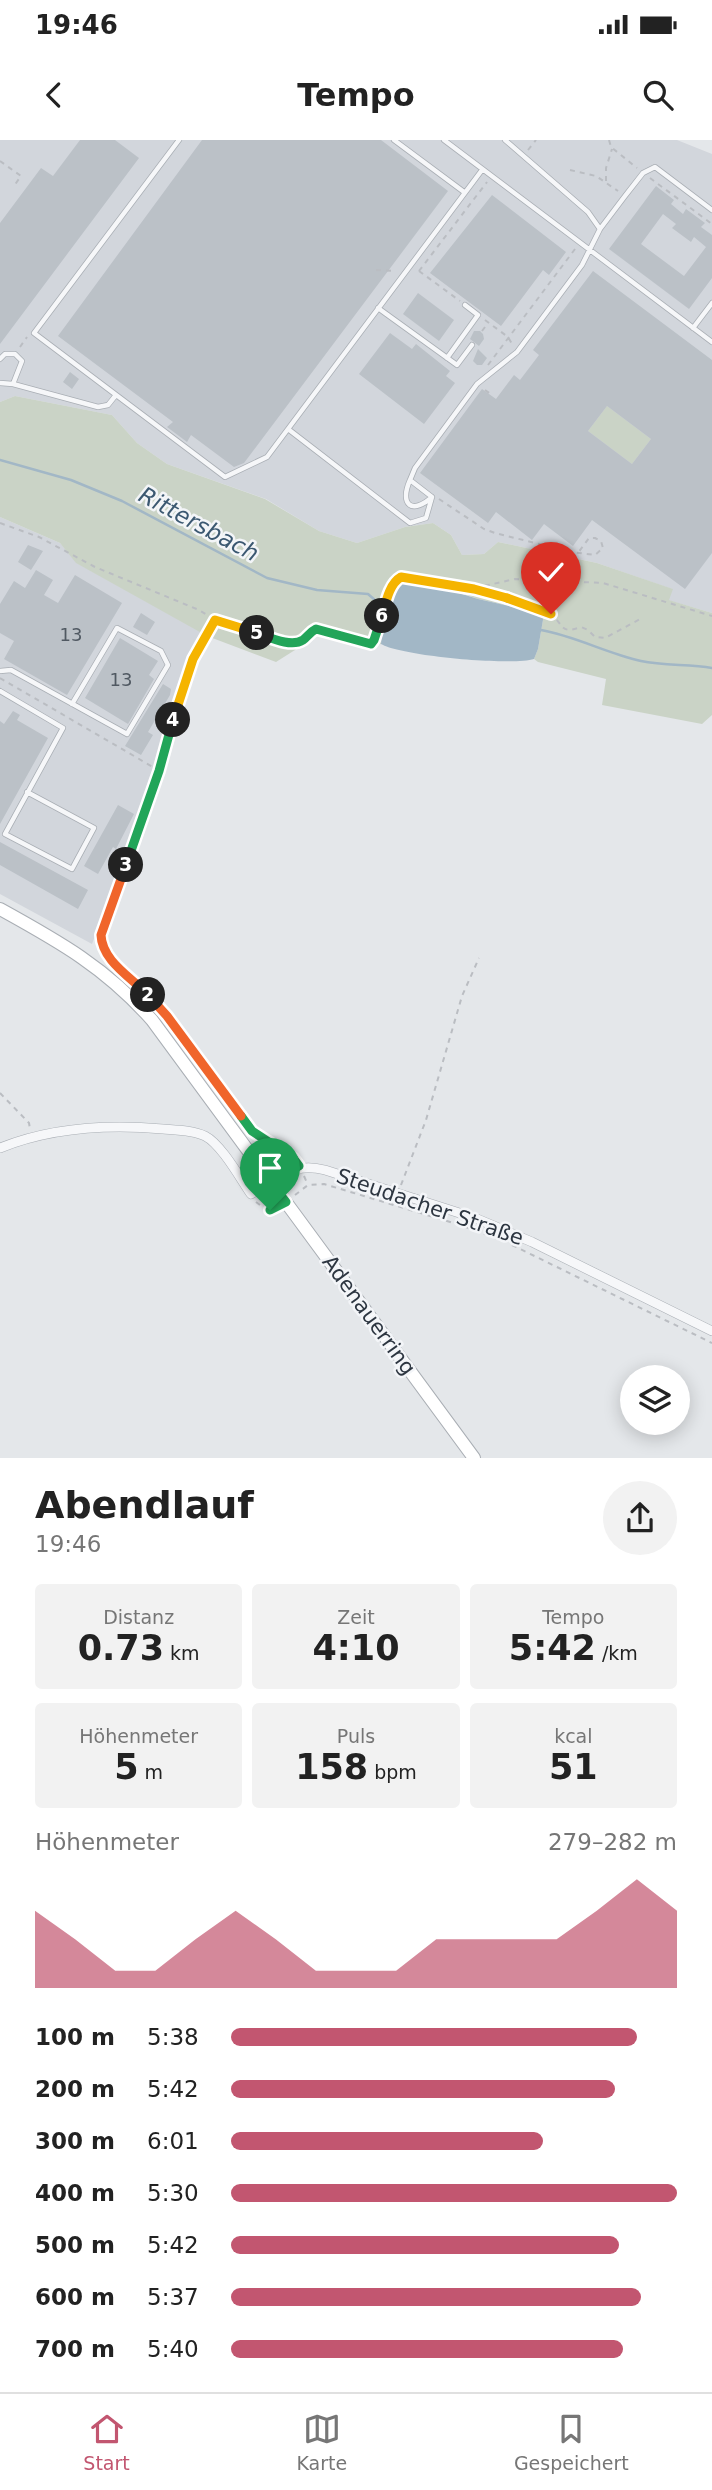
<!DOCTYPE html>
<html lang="de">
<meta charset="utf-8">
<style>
:root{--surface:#fff;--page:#f2f2f2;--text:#222;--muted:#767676;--line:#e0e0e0;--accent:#c25670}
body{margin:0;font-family:"DejaVu Sans",sans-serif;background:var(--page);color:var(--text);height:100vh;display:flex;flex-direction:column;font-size:26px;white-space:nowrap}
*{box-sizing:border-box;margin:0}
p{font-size:23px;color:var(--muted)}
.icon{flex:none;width:38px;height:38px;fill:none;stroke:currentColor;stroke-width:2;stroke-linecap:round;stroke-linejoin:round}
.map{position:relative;height:1318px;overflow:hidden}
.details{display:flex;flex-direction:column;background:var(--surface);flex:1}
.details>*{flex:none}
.tools{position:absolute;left:620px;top:1225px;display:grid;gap:14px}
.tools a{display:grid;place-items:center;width:70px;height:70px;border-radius:50%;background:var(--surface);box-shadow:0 4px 18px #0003;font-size:35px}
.pin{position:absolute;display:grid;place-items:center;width:60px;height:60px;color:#fff;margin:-72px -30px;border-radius:50% 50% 50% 0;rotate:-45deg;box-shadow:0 0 7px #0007}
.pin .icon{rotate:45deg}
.km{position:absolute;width:35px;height:35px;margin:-18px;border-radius:50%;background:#222;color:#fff;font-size:19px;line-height:35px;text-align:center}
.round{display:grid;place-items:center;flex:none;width:74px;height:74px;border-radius:37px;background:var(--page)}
.head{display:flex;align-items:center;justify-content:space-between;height:119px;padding:0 35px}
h1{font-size:38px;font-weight:700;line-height:52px}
.figures{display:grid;grid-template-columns:repeat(3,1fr);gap:10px;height:119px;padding:7px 35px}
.figures div{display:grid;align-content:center;border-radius:7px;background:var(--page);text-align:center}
.figures b{font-size:35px;font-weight:700}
.figures small{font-size:19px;font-weight:400}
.figures p{font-size:19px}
.chart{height:196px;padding:14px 35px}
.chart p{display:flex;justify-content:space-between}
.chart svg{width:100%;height:126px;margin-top:7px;fill:var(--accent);opacity:.7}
ul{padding:0 35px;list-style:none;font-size:23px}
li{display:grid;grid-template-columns:112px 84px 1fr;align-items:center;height:52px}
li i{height:18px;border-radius:9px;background:var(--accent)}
.status{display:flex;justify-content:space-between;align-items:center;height:49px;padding:0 35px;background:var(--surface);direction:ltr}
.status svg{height:19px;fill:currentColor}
header{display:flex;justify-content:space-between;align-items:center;height:91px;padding:0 35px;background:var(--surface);font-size:32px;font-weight:700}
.tabs{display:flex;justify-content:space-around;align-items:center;height:98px;border-top:2px solid var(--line);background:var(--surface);font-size:19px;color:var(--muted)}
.tabs a{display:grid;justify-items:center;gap:4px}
.tabs .active{color:var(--accent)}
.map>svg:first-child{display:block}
.built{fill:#d2d6dc}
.green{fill:#cad3c6}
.water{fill:#a2b7c6}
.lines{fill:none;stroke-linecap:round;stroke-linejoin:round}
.stream{stroke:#a2b7c6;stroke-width:2.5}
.building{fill:#bbc1c7;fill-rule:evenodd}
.lane-casing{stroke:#a9aeb4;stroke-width:6}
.street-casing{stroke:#a9aeb4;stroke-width:10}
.secondary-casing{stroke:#a9aeb4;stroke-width:14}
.path{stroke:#babdc2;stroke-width:2;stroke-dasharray:5 5;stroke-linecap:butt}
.lane{stroke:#f6f7f9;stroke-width:4.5}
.street{stroke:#f6f7f9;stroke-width:9}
.secondary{stroke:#fff;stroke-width:12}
.split-1-casing{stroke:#fff;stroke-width:14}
.split-2-casing{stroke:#fff;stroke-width:14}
.split-3-casing{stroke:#fff;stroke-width:14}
.split-4-casing{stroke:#fff;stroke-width:14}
.split-5-casing{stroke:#fff;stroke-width:14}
.split-6-casing{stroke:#fff;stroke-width:14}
.split-7-casing{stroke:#fff;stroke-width:14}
.split-8-casing{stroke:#fff;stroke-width:14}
.split-1{stroke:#22a559;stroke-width:9}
.split-2{stroke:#f0652b;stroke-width:9}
.split-3{stroke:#f0652b;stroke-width:9}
.split-4{stroke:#22a559;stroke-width:9}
.split-5{stroke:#f5b400;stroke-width:9}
.split-6{stroke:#22a559;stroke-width:9}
.split-7{stroke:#f5b400;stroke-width:9}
.split-8{stroke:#f5b400;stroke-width:9}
.labels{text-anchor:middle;stroke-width:5;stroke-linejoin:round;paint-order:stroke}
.number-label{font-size:18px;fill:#505962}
.street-label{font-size:21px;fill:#2d3641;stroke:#f3f5f8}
.water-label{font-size:23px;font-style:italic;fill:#3b5871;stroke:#f3f5f8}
</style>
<div class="status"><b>19:46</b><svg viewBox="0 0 49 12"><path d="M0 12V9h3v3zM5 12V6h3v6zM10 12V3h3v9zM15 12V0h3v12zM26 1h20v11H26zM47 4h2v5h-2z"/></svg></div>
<header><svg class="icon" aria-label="back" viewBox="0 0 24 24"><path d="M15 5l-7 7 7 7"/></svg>Tempo<svg class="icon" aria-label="search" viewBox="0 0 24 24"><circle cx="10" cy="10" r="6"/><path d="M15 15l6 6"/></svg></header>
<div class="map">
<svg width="712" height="1318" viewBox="0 0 712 1318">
<rect width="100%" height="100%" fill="#e4e7ea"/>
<!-- built -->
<path class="built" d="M0 0H677L712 14V473L668 460 672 449 597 423 498 402 484 414 462 415 451 395 433 383 405 387 357 403 319 391 266 359 167 324 137 303 112 275 15 256 0 262Z
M0 377 60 403 77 423 203 493 189 520 117 738 92 804 0 754Z"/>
<!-- green -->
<path class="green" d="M15 256 112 275 137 303 167 324 265 359 319 391 357 403 405 387 433 383 451 395 462 415 484 414 498 402 597 423 673 449 669 460 712 473V575L702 584 602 565 606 539 538 522 534 519 538 509 544 474 478 459 447 448H395L381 504 369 507 316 492 295 510 276 522 207 496 76 423 60 403 0 377V262Z
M607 266 651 299 632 324 588 291Z"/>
<!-- water -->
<path class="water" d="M400 442 427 443 478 459 544 474 538 509 534 519C511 526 401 516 381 504 383 489 391 451 400 442Z"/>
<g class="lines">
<!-- stream -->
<path class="stream" d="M0 320 71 340 122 361 267 438 317 450 368 454 383 467
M541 490C575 496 606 513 641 521 664 526 689 524 712 528"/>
</g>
<!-- building -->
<path class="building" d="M80 0H115L139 18 0 204V83L41 28 53 36Z
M202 0H381L448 51 244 323 234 327 191 295 187 302 167 287 173 282 58 196Z
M656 46 674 60 671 64 683 74 686 69 705 83 701 87 712 95V138L689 169 609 109ZM663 74 676 84 672 88 691 102 694 97 706 107 684 136 641 104Z
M492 55 566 112 549 135 543 130 501 186 430 133Z
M593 131 712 220V413L685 449 592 380 573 406 544 384 532 400 496 372 488 383 420 333 482 249 496 259 514 235 520 240 539 215 533 210ZM607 266 651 299 632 324 588 291Z
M418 153 454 180 439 201 403 174Z
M474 191H480L483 194 484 199 479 206 470 199Z
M390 193 412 209 416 204 450 231 446 236 455 243 424 284 359 234Z
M478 209 487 218 482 225H477L473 221Z
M70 232 79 239 72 249 63 242Z
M28 405 43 411 31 430 18 422Z
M36 430 53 440 44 455 58 463 75 435 122 463 67 555 4 519 14 501 0 493V464L14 441 25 448Z
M141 473 155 482 147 495 133 487Z
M120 498 158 521 149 535 154 539 128 584 85 558Z
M163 544 171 549 170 555 148 592 153 595 141 615 125 606Z
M13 571 20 575 17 580 48 598 0 684V581L4 584Z
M118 665 134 674 116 709 113 707 98 734 84 726Z
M0 702 88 750 78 769 0 725Z"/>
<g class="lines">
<!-- lane casing -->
<g class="lane-casing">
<path id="lane" d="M179 0 34 193 225 337 267 317 482 30
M394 0 464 52
M444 0 712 202
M505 0 588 72 600 89
M378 168 457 225 472 205
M693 188 712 163
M447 218 478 175 465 165
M0 219 5 214H15L22 221 13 244
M0 243 13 244 98 267 108 265 116 255
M288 289 410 383 426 378 432 357 410 340C399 365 412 375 432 357
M410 340 415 328 477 244 517 212 582 125 600 89 625 56 643 33 655 27 712 70
M0 531 11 530 127 594 168 525 161 511 117 488 72 564
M0 551 63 588 5 694 72 729 94 688 27 652"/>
</g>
<!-- street casing -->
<g class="street-casing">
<path id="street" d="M0 1008C52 987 107 984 163 989 176 990 193 990 205 996 221 1004 240 1038 251 1054 279 1039 292 1021 325 1030L475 1078 532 1102 712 1191"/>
</g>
<!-- secondary casing -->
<g class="secondary-casing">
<path id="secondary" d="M0 769C60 802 106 828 152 880L474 1318"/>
</g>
<!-- path -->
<path class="path" d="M609 0 611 7 637 28
M528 10 536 0
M0 21 21 36 14 46
M570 30 596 36 618 51
M650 38 712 84
M606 41V28L612 9
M376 130 396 131
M419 131 487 42
M419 131 460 161
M485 180 508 197 512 204
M482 191 488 183
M20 207 27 197
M488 225 575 109
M485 250 492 255
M439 359 484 389 495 393 571 412 595 415 603 408 601 401 595 398H589L578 413
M0 383 39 397 95 427 199 470 215 480 283 501 302 500 308 492 316 489 371 504 374 500C380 484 387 445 401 437 446 443 493 450 535 467 540 469 547 471 551 474 564 484 559 495 581 487L588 490 595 497 605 498 642 478
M475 448 515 439 603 443 712 476
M214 482C184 529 175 581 158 632 140 687 120 741 101 795 102 818 123 830 138 844 182 887 210 943 251 989 263 1003 281 1008 294 1020
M0 538 158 630
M0 953 29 983 30 989
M304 1036 308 1045
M401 1045 426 980 462 856 479 818
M295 1055 308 1045 324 1044 460 1085 503 1101
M256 1062 265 1069H276
M512 1105 712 1203"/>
<!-- lane -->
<use href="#lane" class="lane"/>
<!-- street -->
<use href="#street" class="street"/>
<!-- secondary -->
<use href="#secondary" class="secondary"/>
</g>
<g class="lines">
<!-- split-1 casing -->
<g class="split-1-casing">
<path id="split-1" d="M241 976 252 991 293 1018 299 1026 271 1043 286 1062 270 1070"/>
</g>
<!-- split-2 casing -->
<g class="split-2-casing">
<path id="split-2" d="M148 855 167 876 241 976"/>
</g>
<!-- split-3 casing -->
<g class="split-3-casing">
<path id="split-3" d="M126 725 101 795C102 821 131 837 148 855"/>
</g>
<!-- split-4 casing -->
<g class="split-4-casing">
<path id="split-4" d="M126 725 159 631 173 580"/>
</g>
<!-- split-5 casing -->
<g class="split-5-casing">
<path id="split-5" d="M173 580 193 519 215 480 257 493"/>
</g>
<!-- split-6 casing -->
<g class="split-6-casing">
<path id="split-6" d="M257 493C269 497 291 508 303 500 308 496 310 492 316 489L371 504 374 500 382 476"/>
</g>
<!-- split-7 casing -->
<g class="split-7-casing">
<path id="split-7" d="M382 476C386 462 389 444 401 437L474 449 507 458"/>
</g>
<!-- split-8 casing -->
<g class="split-8-casing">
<path id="split-8" d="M507 458 551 474"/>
</g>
<!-- split-1 -->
<use href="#split-1" class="split-1"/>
<!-- split-2 -->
<use href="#split-2" class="split-2"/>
<!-- split-3 -->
<use href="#split-3" class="split-3"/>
<!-- split-4 -->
<use href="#split-4" class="split-4"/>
<!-- split-5 -->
<use href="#split-5" class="split-5"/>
<!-- split-6 -->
<use href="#split-6" class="split-6"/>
<!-- split-7 -->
<use href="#split-7" class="split-7"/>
<!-- split-8 -->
<use href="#split-8" class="split-8"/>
</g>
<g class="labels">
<!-- number labels -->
<g class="number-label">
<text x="71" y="501">13</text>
<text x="121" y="546">13</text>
</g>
<!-- street labels -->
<g class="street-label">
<text transform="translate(430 1067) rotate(19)" y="7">Steudacher Straße</text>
<text transform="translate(369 1175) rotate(54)" y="7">Adenauerring</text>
</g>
<!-- water labels -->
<g class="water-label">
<text transform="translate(199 384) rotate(28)" y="8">Rittersbach</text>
</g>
</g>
</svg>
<div class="tools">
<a><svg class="icon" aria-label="layers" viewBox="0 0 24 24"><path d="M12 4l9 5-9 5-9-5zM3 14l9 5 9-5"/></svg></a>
</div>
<div class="pin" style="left:270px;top:1070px;background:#1e9e55"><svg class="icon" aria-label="arrive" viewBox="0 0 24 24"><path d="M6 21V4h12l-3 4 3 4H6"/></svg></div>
<div class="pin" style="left:551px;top:474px;background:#d93025"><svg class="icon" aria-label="check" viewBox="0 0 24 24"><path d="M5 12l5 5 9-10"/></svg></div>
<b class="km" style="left:148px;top:855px">2</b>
<b class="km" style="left:126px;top:725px">3</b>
<b class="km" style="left:173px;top:580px">4</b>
<b class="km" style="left:257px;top:493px">5</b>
<b class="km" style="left:382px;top:476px">6</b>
</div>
<section class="details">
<div class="head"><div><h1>Abendlauf</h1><p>19:46</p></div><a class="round"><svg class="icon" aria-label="share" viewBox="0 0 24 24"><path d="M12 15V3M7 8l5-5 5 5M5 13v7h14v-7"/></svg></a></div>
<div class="figures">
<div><p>Distanz</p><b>0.73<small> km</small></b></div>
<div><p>Zeit</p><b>4:10</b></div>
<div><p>Tempo</p><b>5:42<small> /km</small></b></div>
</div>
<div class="figures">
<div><p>Höhenmeter</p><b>5<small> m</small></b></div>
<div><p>Puls</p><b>158<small> bpm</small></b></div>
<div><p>kcal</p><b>51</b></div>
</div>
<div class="chart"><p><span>Höhenmeter</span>279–282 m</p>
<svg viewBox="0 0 160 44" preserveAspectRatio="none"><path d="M0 44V17L10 27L20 38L30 38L40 27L50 17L60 27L70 38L80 38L90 38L100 27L110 27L120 27L130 27L140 17L150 6L160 17V44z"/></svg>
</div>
<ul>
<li><b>100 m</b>5:38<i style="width:91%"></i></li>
<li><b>200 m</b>5:42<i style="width:86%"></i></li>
<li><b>300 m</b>6:01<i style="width:70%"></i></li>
<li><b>400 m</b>5:30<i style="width:100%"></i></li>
<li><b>500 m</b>5:42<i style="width:87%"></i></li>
<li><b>600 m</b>5:37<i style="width:92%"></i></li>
<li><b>700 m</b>5:40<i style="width:88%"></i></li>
</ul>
</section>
<nav class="tabs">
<a class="active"><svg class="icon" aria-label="home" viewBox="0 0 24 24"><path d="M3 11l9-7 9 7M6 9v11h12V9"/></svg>Start</a>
<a><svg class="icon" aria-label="map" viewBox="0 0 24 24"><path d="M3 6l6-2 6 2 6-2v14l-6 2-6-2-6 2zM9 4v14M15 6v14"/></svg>Karte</a>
<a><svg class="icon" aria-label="saved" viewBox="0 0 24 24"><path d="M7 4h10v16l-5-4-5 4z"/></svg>Gespeichert</a>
</nav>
